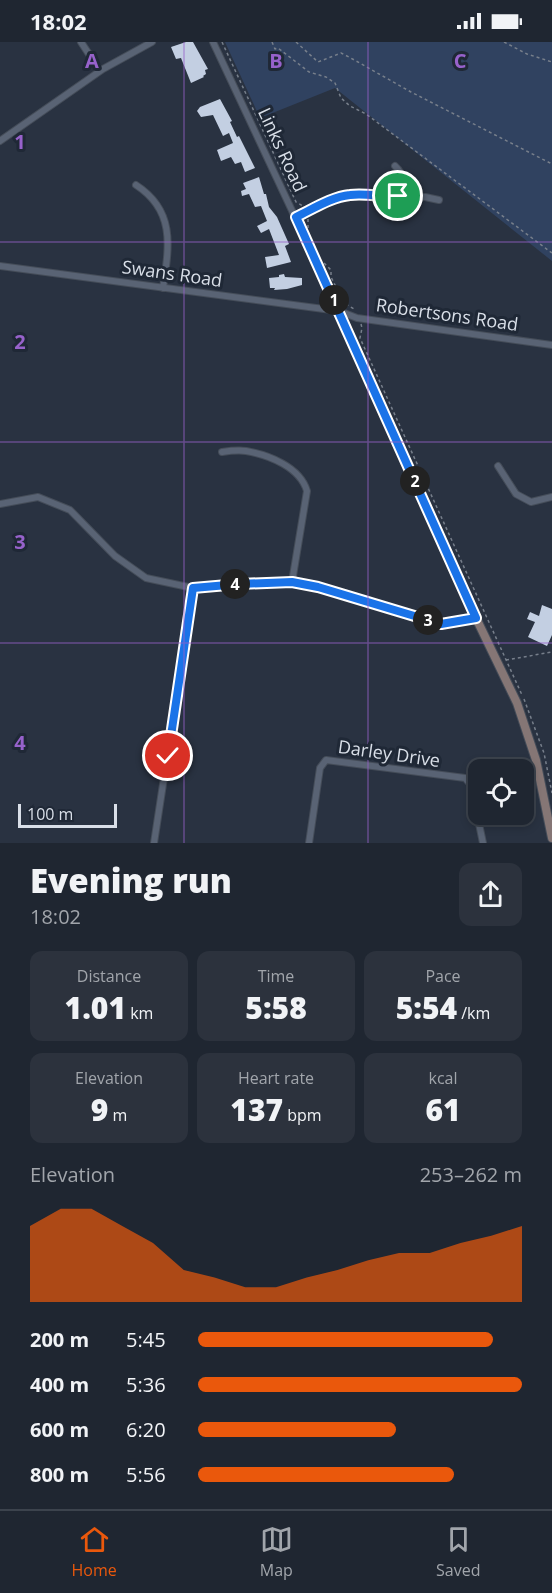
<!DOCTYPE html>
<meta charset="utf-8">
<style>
:root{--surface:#1f2631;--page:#2c323d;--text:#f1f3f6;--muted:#a1a5ab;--line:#3c434d;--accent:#ea580c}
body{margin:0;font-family:"Open Sans",sans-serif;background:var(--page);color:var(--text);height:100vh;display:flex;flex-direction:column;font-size:22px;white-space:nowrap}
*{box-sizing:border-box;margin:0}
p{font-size:20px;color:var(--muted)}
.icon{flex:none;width:33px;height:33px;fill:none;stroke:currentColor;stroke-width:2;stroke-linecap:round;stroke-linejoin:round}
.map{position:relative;height:801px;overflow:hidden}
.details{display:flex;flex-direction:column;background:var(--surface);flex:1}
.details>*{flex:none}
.controls{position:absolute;left:468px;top:717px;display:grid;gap:12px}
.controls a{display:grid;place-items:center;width:66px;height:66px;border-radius:12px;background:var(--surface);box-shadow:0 3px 9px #0003,0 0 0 2px var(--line);font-size:30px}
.scale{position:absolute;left:18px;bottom:15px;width:99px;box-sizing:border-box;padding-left:6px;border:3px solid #d9dfe8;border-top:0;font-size:16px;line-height:21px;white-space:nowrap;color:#d9dfe8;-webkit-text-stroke:4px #1f2836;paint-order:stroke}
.pin{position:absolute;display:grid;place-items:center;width:51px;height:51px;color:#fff;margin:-26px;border:3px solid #fff;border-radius:50%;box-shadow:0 2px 6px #0007}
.km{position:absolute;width:30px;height:30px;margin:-15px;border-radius:50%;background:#222;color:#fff;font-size:16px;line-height:30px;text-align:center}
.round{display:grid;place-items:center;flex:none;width:63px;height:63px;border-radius:12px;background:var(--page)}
.overview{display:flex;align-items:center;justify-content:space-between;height:102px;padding:0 30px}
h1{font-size:33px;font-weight:800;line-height:45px}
.stats{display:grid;grid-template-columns:repeat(3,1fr);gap:9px;height:102px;padding:6px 30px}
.stats div{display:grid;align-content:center;border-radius:12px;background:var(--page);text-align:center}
.stats b{font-size:30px;font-weight:800}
.stats small{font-size:16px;font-weight:400}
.stats p{font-size:16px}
.chart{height:168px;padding:12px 30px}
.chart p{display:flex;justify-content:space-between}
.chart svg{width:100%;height:108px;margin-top:6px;fill:var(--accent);opacity:.7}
ul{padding:0 30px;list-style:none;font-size:20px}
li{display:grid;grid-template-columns:96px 72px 1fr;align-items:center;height:45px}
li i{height:15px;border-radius:8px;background:var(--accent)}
.status{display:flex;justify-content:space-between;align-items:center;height:42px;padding:0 30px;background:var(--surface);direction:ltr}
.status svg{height:16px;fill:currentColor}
.menu{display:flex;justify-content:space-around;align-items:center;height:84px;border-top:2px solid var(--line);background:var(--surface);font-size:16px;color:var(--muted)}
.menu a{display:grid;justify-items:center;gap:3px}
.menu .selected{color:var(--accent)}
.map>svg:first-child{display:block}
.green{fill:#304260}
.building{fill:#c3cfe2}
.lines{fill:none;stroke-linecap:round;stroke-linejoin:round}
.street-casing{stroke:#454d59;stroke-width:8}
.secondary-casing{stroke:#454d59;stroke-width:10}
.path{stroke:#777f8b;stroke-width:1.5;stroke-dasharray:3 3;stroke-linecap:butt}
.street{stroke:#596374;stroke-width:6}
.secondary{stroke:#857675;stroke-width:8}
.route-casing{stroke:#fff;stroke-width:12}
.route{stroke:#1a73e8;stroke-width:8}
.grid{fill:none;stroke:#9762cb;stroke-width:1.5;stroke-opacity:0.55}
.labels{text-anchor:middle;stroke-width:6;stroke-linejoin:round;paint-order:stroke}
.street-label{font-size:18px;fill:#d9dfe8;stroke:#1f2836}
.grid-label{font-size:20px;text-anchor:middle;font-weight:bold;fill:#9762cb;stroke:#1f2836;stroke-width:6;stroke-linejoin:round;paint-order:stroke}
</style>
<div class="status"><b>18:02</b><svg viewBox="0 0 49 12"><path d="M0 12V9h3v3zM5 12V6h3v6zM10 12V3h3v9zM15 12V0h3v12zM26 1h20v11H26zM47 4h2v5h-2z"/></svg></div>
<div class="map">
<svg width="552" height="801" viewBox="0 0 552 801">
<rect width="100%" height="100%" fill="#293241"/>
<!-- green -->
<path class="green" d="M225 0H552V219L335 46 260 76Z"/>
<!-- building -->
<path class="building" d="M186 0H193L208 27 205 28 206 32 203 34 204 35 191 41 181 16 176 17 171 5Z
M220 57 232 79 230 80 237 95 239 94 255 126 245 130 241 120 235 122 231 115 221 119 217 108 233 101 229 91 223 94 213 73 201 75 197 69 200 65Z
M259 135 264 152H266L269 165 277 175 289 202 285 204 291 220 267 226 265 215 279 213 269 187 261 191 257 184 267 179 261 164 255 165 249 152 242 154 241 149 246 147 243 141Z
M284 232 285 235 302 236V243L287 247 274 248 275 246H270L269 236 279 235V233Z
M542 563 552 567V593L547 604 528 595 535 580 527 577 530 570 539 574Z"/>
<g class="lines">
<!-- street casing -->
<g class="street-casing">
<path id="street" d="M81 0 100 29
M213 0 339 269
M0 99 103 27 152 0
M395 124C405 133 404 142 398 154
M136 143C176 169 169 205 163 246
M296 175 329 159 351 153 425 155 439 158
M0 224 339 269 357 276 552 303
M222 410C229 409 238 408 246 409 269 413 300 425 307 449L292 540
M498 424 516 452 531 460 552 455
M0 462 38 455 70 468 115 514 146 536 193 546 239 541 292 540 318 545 441 582 476 576
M154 801 193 546
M309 801 320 726 326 718 465 736 471 743 483 801"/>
</g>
<!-- secondary casing -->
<g class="secondary-casing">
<path id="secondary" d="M339 269 476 576 517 661 536 718 552 796"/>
</g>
<!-- path -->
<path class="path" d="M222 0 296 160 303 164
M272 0 275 7 278 6 309 30 326 35 335 41 341 56 350 64 366 72 552 211
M296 0 318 20 341 11 349 15 411 50 552 122
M504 0 527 12 552 20
M308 177V187
M324 221 331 228V235L344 261 354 267
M361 282 362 286 360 296 522 653
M506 618 552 610
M524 657 544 711 552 751"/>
<!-- street -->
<use href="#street" class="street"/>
<!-- secondary -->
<use href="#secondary" class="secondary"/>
</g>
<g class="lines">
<!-- route casing -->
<g class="route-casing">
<path id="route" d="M168 714 193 546 239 542 292 540 318 545 441 582 476 576 296 175C313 167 331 155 350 153 365 151 382 155 398 154"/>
</g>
<!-- route -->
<use href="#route" class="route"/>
</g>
<!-- grid -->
<path class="grid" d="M184 0V801M368 0V801M0 200H552M0 400H552M0 601H552"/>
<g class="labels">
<!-- street labels -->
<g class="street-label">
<text transform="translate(282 108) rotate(65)" y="6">Links Road</text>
<text transform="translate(172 232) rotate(8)" y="6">Swans Road</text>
<text transform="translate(447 273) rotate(8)" y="6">Robertsons Road</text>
<text transform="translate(389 712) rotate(8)" y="6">Darley Drive</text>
</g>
</g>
<g class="grid-label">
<text x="92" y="26">A</text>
<text x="276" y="26">B</text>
<text x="460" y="26">C</text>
<text x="20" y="107">1</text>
<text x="20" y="307">2</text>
<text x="20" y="507">3</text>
<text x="20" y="708">4</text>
</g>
</svg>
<div class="controls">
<a><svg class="icon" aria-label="locate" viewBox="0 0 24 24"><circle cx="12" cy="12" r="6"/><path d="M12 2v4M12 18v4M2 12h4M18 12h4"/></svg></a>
</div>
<div class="scale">100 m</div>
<div class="pin" style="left:398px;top:154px;background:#1e9e55"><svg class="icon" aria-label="arrive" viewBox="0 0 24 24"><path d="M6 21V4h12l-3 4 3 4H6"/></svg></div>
<div class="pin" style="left:168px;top:714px;background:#d93025"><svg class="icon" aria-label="check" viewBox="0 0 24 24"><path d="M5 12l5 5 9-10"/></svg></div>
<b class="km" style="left:334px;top:258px">1</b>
<b class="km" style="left:415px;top:439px">2</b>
<b class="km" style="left:428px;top:578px">3</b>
<b class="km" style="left:235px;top:542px">4</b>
</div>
<section class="details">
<div class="overview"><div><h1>Evening run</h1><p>18:02</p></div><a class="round"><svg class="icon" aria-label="share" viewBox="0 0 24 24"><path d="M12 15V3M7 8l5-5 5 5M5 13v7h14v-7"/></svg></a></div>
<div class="stats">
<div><p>Distance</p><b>1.01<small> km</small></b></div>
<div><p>Time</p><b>5:58</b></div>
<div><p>Pace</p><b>5:54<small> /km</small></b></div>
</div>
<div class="stats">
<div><p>Elevation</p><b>9<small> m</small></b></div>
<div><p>Heart rate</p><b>137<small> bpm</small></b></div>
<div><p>kcal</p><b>61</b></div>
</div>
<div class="chart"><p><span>Elevation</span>253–262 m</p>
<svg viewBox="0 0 160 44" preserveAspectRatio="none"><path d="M0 44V13L10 6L20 6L30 13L40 20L50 31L60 34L70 38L80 38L90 34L100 31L110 27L120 24L130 24L140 20L150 17L160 13V44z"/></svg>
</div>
<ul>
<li><b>200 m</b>5:45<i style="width:91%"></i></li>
<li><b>400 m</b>5:36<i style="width:100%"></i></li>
<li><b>600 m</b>6:20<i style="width:61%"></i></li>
<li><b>800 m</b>5:56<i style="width:79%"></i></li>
</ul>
</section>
<nav class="menu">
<a class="selected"><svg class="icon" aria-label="home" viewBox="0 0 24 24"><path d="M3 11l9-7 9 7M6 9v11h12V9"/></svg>Home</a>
<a><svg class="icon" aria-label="map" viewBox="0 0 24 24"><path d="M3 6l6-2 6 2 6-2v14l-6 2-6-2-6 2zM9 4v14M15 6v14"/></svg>Map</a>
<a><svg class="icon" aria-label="saved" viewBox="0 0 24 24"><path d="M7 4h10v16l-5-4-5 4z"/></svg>Saved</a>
</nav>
